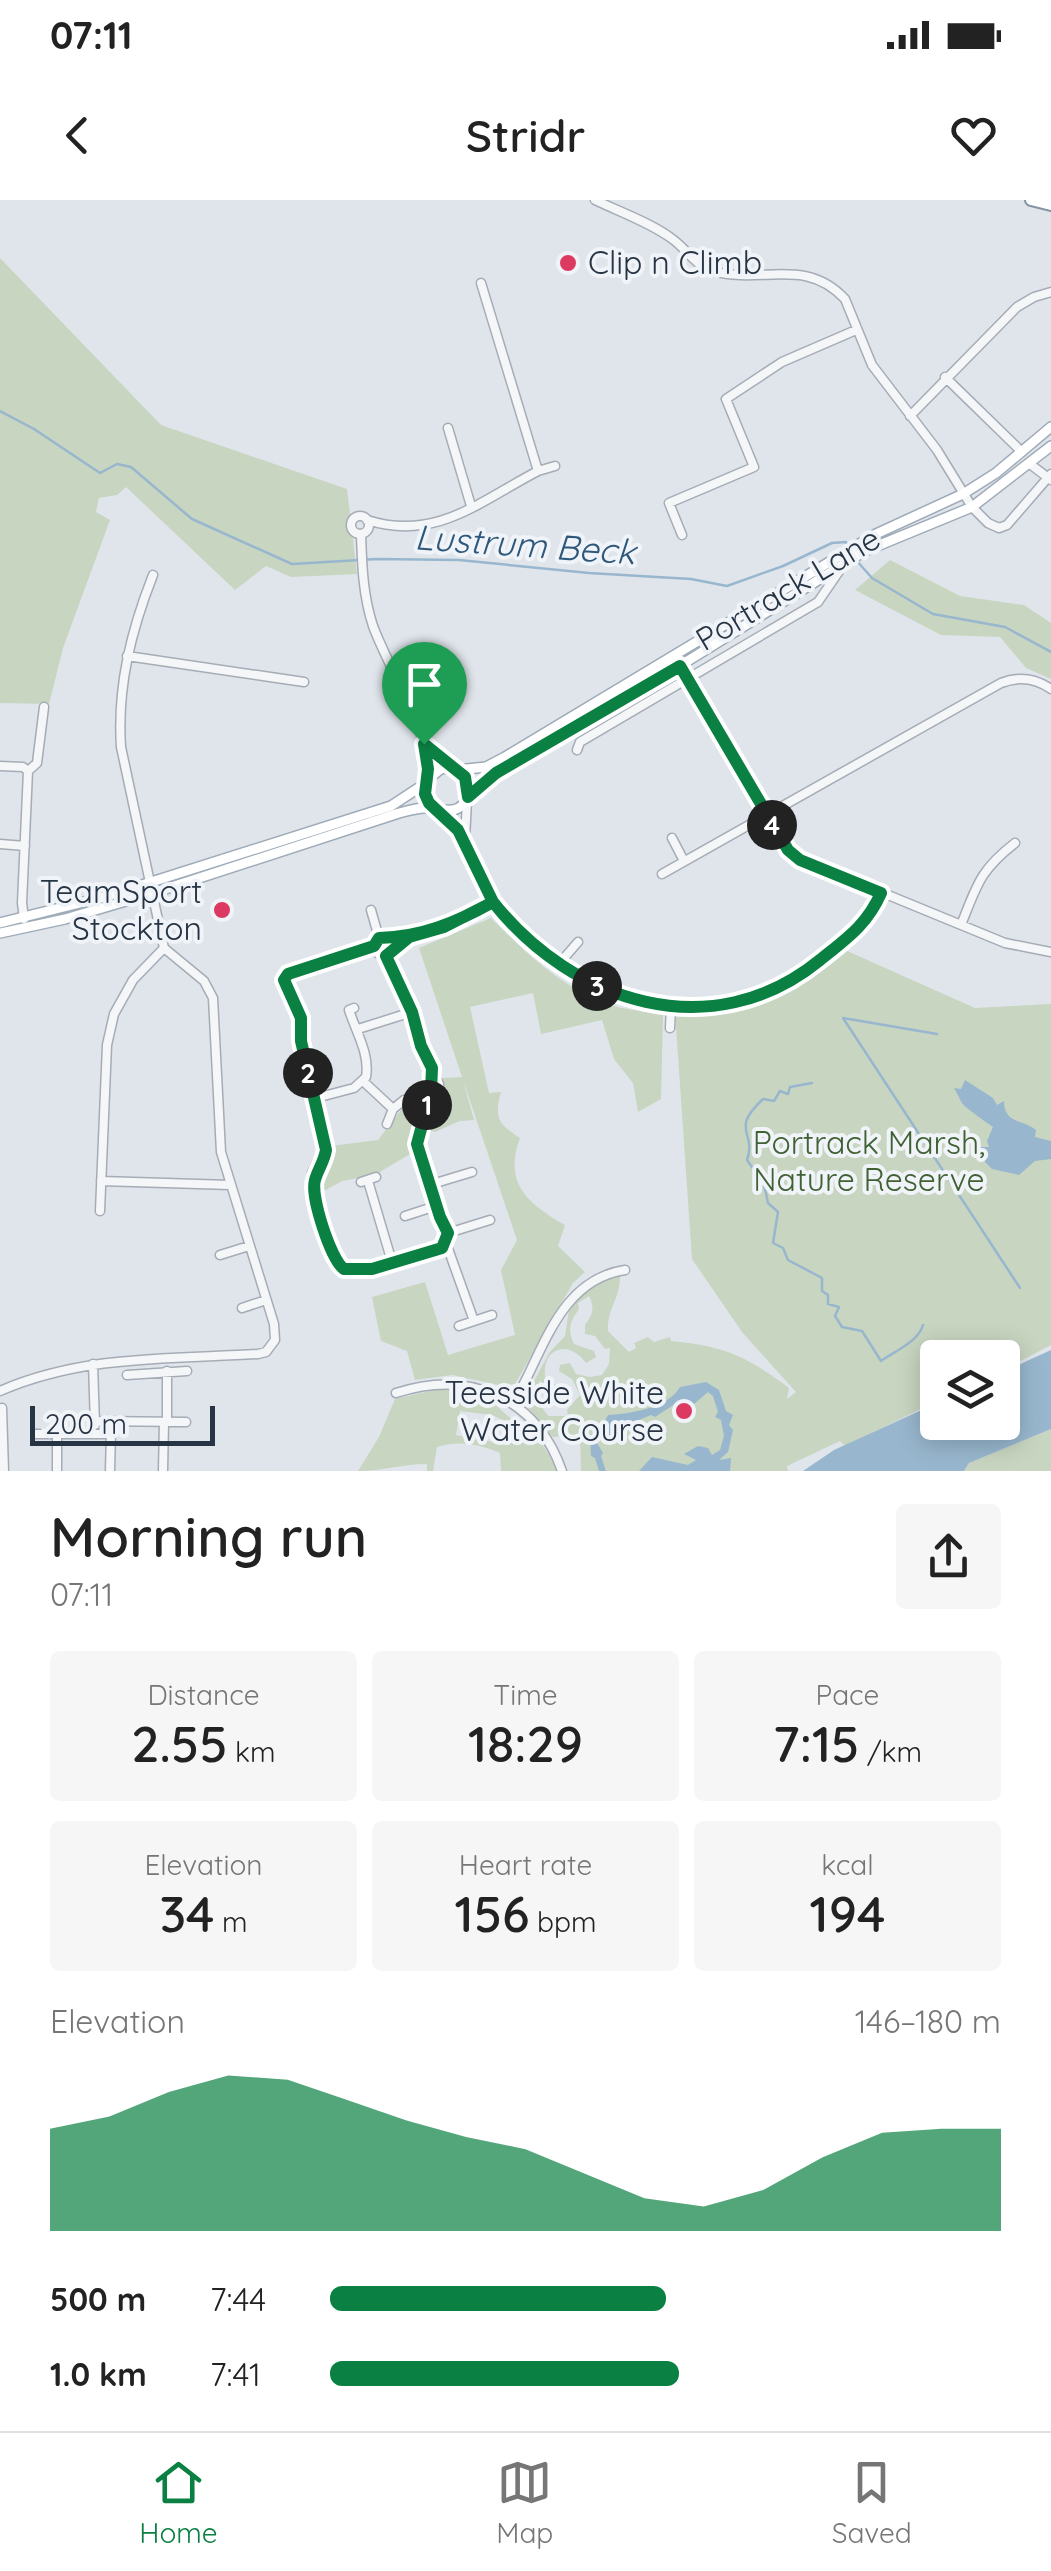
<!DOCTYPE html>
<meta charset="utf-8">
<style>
:root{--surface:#fff;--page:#f6f6f6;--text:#222;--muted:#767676;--line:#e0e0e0;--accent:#0b8043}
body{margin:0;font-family:Quicksand,sans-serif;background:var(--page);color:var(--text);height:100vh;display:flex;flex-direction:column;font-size:38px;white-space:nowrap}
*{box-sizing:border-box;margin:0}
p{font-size:32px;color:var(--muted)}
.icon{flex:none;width:55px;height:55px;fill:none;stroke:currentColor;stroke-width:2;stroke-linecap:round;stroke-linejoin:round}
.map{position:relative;height:1271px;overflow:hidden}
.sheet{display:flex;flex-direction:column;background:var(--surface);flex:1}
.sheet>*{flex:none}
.buttons{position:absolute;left:920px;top:1140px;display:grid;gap:20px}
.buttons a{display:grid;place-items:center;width:100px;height:100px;border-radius:10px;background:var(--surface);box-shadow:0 5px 25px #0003;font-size:50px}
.scale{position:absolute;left:30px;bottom:25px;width:185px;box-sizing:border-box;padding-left:10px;border:5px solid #273444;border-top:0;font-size:28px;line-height:35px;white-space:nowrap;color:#273444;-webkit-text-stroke:8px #f0f4f8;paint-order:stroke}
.pin{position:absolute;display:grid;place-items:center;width:85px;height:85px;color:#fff;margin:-102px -42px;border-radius:50% 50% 50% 0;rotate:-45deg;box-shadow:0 0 10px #0007}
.pin .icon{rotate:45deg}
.km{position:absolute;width:50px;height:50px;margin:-25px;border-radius:50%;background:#222;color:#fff;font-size:28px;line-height:50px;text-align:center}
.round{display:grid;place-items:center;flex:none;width:105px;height:105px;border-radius:10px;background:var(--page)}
.overview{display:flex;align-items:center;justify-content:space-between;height:170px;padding:0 50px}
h1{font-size:55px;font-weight:600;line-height:75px}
.metrics{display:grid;grid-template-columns:repeat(3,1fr);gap:15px;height:170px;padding:10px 50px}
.metrics div{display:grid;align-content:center;border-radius:10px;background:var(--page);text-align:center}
.metrics b{font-size:50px;font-weight:600}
.metrics small{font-size:28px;font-weight:400}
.metrics p{font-size:28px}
.chart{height:280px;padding:20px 50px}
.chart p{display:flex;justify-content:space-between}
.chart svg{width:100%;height:180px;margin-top:10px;fill:var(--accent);opacity:.7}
ul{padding:0 50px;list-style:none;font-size:32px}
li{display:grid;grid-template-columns:160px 120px 1fr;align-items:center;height:75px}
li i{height:25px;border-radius:12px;background:var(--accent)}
.status{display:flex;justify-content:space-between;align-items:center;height:70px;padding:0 50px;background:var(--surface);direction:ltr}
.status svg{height:28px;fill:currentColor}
header{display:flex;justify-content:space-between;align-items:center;height:130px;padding:0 50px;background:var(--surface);font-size:45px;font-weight:600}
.tab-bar{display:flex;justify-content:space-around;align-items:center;height:140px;border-top:2px solid var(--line);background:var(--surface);font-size:28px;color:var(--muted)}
.tab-bar a{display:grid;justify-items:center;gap:5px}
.tab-bar .on{color:var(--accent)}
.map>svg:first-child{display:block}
.green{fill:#c8d5c1;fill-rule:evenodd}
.water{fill:#98b7ce}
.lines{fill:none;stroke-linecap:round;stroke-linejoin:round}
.stream{stroke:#98b7ce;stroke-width:2.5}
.minor-casing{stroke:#a5acb6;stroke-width:11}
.major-casing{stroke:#9eabb8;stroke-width:12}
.highway-casing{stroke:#8694a3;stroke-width:14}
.minor{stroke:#f4f6f8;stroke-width:8}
.major{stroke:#fff;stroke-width:9}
.highway{stroke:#fff;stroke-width:10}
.route-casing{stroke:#fff;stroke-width:20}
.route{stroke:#0b8043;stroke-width:12}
.poi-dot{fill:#dc3a61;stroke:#f0f4f8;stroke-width:4}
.labels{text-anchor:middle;stroke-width:8;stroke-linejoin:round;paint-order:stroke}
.poi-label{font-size:32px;fill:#273444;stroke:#f0f4f8;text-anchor:end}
.street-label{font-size:32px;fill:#273444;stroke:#f0f4f8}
.park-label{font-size:32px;fill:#406133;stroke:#f0f4f8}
.water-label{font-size:35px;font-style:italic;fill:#2d587c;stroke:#f0f4f8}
</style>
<div class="status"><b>07:11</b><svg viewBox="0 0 49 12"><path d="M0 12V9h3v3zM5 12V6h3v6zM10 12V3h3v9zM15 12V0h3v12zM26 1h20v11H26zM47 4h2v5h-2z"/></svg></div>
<header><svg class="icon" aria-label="back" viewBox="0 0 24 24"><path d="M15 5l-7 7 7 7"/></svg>Stridr<svg class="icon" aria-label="heart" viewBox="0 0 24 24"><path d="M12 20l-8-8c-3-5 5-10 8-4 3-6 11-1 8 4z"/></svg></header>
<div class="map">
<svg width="1051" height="1271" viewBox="0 0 1051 1271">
<rect width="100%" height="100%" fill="#e0e5eb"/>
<!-- green -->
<path class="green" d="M0 58 161 225 347 289 357 374 291 377 266 366 235 390 126 287 117 295 99 298 96 312 110 320 63 448 49 504 0 503Z
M890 360 960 396 1024 405 1051 423V479L1026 468 1000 437 941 435 855 390Z
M491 718C525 752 561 787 607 804 625 810 645 811 663 815L661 899 638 912 633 883 614 859 602 820 541 834 533 793 470 807 489 893 501 892C494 917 498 924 520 938 503 983 528 1004 565 1025L558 1046 585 1072 573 1083 515 1184 499 1185 452 1175 415 1180 407 1151 381 1141 372 1097 425 1082 448 1155 515 1135 501 1070 517 1040 463 880 474 920 460 921 435 932 428 930 441 910 443 878 462 877 419 748Z
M845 750 975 808 1051 804V1145L1003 1170 1002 1158H938L937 1201 845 1246 840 1241 787 1266 788 1271H581L580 1234 553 1237 523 1202 549 1153 565 1136 569 1110 574 1101 593 1084 620 1074C621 1099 607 1107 608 1131L629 1152 636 1148 634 1143 648 1137 654 1142 670 1137 671 1141C725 1146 746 1156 789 1188L787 1199 796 1192 742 1132 692 1059 675 812 752 802 807 779ZM589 1096C595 1108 593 1114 585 1125V1134L595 1136 605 1149 610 1148 609 1164 602 1175 590 1177 576 1174 570 1163 560 1165 559 1171 572 1179 580 1195 567 1210 568 1216H548L533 1194 540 1181 554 1190 558 1199 567 1197 565 1192 545 1177C542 1147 569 1139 586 1163L596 1157 594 1151 574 1144C567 1129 570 1122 579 1109L578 1103Z
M429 886 413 938 415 951 375 975 342 981 320 993 330 946 378 940 401 910Z
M438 1189C453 1190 471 1190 486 1197 495 1202 501 1212 511 1218 534 1231 546 1246 557 1271H501L500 1253C479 1244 459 1240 437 1247L433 1271H427V1264C403 1264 382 1271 358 1271L379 1237 395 1199ZM460 1211 492 1215 507 1222 505 1244 456 1235Z
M1051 1229V1271H964L969 1263Z"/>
<!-- water -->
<path class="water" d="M965 880 993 898 997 905 1004 901C1004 924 1023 919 1036 930L1035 937 1051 941V959L1035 961 1019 975 992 969 985 962V952H979V947H989L987 941 993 927C990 925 963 906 962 903 959 898 957 893 954 888L961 889Z
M1051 1150V1229L969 1263 964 1271H803L834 1250 937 1203 938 1222H1002L1003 1172Z
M706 1182 719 1190 726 1211 733 1215 729 1225 733 1230 728 1252 719 1260 731 1258 730 1271H639L652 1257 688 1265 696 1260 684 1254 698 1246 708 1248 712 1255 720 1250 724 1236 721 1220 715 1217 718 1212 713 1196 708 1192 694 1204 681 1200 655 1217 651 1215 629 1224 617 1242H609L604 1234 599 1235 597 1243 603 1253 601 1256 606 1271H599L595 1258 591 1256 590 1236 602 1226 608 1215C631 1214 669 1207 680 1187Z"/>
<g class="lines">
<!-- stream -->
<path class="stream" d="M0 211 34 229 100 273 117 264 131 267 192 319 292 364 377 359 459 360 589 373 691 379 727 386 783 366 832 343 846 342 850 349
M856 360 872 378 933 414 1005 427 1051 452
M937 834 843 818 1020 1088
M812 883 790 887 788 894 780 891 774 901 763 899C729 931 757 931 747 960L764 984 768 1003 778 1012 773 1043 783 1048 788 1060 822 1078V1091L828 1095V1104L839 1107 835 1116 842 1127 862 1131 881 1161C895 1151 918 1142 923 1125"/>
<!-- minor casing -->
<g class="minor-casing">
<path id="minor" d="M595 0C620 12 649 22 671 38 687 49 694 65 713 71 762 85 805 56 845 99L872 165 937 250 972 307 988 323 999 328 1007 325 1051 274
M481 83 538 271
M945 177 1022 252
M910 216 1017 107 1034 97 1051 92
M448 228 471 306
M1030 264 1051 280
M351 325a9 9 0 1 1 18 0a9 9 0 1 1-18 0Z
M367 320C436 342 480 301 538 271L555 266
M361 334C362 365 363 396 373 426 390 472 430 530 428 579
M682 335 669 303 754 267 726 199 782 162 856 130
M127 456 304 482
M680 466 766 616 793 656 1005 743 1051 752
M424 544 451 568
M577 550 580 542 818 402 844 364
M0 566 23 567 28 571
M28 571 37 563 44 507
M439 611C475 645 481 697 517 731 602 813 724 836 821 760 847 739 867 725 881 693
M672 638 684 661
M465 639 467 601
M0 644 25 646
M662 674 1001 483C1019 476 1035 478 1051 489
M371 710 379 738
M24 719 22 703 28 571
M961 725C977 685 980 670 1015 643
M374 746a9 9 0 1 1 18 0a9 9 0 1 1-18 0Z
M387 737 429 733 493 702
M386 755 412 812 421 846 439 884 437 911 420 932
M558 765 578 742
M670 828 671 806
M358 829 412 812
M432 873C433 899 413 926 418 952 423 974 451 1027 446 1043
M364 882 393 909
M316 898 354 888 366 877C370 854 356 832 349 810L354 808
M387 924 393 909 404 900
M325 947 312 973 321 1017 338 1064C365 1082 414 1056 442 1048L446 1043
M315 979 323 967 327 950 301 841V818L285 777 374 747
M101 981 230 985
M368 981 392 1062
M361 982 376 977
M429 985 472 972
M100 1011 107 845 114 814 133 780 164 748
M405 1016 436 1006
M448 1033 490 1020
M446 1043 474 1121
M220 1055 249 1046
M242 1108 266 1100
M459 1126 492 1115
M93 1164 95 1225
M127 1175 187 1171
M0 1191C83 1155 170 1159 258 1154L266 1152 275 1140 274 1124 221 952 213 798 204 781 164 748 121 547C117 487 131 431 153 375
M396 1193C469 1169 536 1197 562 1271
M513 1204C543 1154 558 1080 625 1070
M2 1208 4 1271
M95 1221 186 1222
M167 1222V1171
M36 1234H111
M57 1271V1234
M110 1271 111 1231
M163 1271 164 1222"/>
</g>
<!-- major casing -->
<g class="major-casing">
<path id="major" d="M457 570 486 567 505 557 876 334 963 294 996 273 1051 227
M469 597 486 579 631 496 865 351 972 307 1051 246
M0 723 104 697 391 606 426 583
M0 733 65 719 153 693 399 613C407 611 416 608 425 608 444 608 456 618 469 597L465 577 457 570 442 568 428 579 425 594 435 609"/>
</g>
<!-- highway casing -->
<g class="highway-casing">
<path id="highway" d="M1031 0 1051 5"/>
</g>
<!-- minor -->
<use href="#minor" class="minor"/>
<!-- major -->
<use href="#major" class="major"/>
<!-- highway -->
<use href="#highway" class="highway"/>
</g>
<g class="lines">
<!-- route casing -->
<g class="route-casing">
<path id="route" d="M424 544 428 569 425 594 429 603 458 630 493 702 444 727 409 737 386 756 412 812 421 846 432 868 431 892 417 944 440 1017 448 1033 442 1048 372 1069H344C331 1060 310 996 315 980 318 969 324 962 326 950L301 841V818L284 780 288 774 374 746 379 738C422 737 455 723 493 702 573 803 712 848 820 760 846 739 867 725 881 693L800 660 788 650 680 466 496 573 468 597 465 577 424 544"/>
</g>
<!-- route -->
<use href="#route" class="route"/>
</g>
<!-- markers -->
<g class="poi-dot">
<circle cx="568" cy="63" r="10"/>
<circle cx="222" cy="710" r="10"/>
<circle cx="684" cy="1211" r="10"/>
</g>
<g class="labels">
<!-- poi labels -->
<g class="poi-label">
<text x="588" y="74" text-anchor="start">Clip n Climb</text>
<text x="202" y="703">TeamSport<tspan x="202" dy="37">Stockton</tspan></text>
<text x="664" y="1204">Teesside White<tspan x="664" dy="37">Water Course</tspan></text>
</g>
<!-- street labels -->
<g class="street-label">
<text transform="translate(788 389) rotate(-31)" y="11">Portrack Lane</text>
</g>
<!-- park labels -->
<g class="park-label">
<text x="869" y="954">Portrack Marsh,<tspan x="869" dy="37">Nature Reserve</tspan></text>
</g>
<!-- water labels -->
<g class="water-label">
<text transform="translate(525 345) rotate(4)" y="12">Lustrum Beck</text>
</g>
</g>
</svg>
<div class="buttons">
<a><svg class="icon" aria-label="layers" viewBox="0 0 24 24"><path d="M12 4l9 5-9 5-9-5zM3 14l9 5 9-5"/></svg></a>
</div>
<div class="scale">200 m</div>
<div class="pin" style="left:424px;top:544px;background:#1e9e55"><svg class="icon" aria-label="arrive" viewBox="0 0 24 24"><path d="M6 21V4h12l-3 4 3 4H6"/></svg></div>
<b class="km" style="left:427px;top:905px">1</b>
<b class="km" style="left:308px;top:873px">2</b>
<b class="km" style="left:597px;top:786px">3</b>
<b class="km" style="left:772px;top:625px">4</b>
</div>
<section class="sheet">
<div class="overview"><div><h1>Morning run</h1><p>07:11</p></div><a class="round"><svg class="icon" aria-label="share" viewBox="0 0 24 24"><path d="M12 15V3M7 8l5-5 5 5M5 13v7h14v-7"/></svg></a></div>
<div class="metrics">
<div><p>Distance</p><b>2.55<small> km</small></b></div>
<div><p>Time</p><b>18:29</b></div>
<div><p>Pace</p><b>7:15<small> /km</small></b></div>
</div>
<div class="metrics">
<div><p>Elevation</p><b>34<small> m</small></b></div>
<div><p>Heart rate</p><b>156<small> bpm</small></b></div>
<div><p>kcal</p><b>194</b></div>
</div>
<div class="chart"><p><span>Elevation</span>146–180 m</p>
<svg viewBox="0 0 160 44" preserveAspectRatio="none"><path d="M0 44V19L10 16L20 10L30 6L40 7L50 12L60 17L70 21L80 24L90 30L100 36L110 38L120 34L130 26L140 20L150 19L160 19V44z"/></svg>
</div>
<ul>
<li><b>500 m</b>7:44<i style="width:50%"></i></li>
<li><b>1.0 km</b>7:41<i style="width:52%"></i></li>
</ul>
</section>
<nav class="tab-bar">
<a class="on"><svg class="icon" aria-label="home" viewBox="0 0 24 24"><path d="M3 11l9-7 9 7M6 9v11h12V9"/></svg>Home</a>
<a><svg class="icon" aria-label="map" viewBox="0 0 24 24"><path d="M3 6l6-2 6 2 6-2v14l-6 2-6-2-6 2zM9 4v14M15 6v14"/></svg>Map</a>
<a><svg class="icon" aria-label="saved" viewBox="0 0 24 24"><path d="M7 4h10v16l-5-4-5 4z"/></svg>Saved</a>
</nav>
